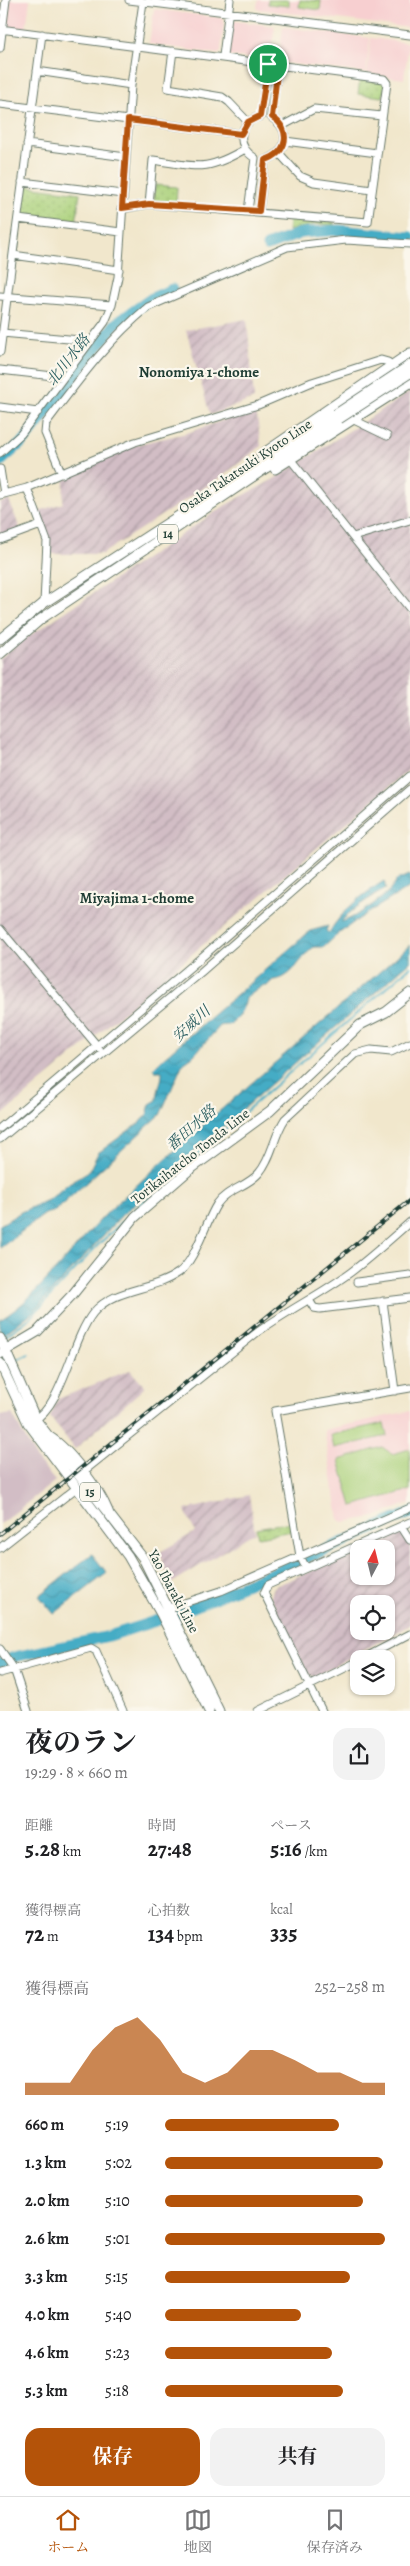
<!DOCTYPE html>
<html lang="ja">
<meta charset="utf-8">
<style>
:root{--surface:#fff;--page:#f2f2f2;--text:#202124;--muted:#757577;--line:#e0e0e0;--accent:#b45309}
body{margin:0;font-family:Alegreya,"Noto Serif JP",serif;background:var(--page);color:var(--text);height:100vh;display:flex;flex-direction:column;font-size:19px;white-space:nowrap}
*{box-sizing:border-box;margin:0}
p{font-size:16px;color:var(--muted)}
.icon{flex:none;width:28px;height:28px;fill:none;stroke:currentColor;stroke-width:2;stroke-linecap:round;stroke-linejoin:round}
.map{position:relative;height:1711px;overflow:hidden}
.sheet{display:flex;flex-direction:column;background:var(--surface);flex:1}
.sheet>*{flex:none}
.needle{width:32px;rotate:7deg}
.controls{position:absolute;left:350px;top:1540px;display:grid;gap:10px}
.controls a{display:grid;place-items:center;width:45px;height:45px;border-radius:10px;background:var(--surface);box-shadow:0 1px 4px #0004;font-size:25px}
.pin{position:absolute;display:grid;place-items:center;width:42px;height:42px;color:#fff;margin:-21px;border:2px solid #fff;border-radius:50%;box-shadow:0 1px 5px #0007}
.round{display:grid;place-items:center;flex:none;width:52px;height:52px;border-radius:15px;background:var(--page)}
.head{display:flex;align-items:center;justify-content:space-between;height:85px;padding:0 25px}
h1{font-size:28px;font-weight:700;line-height:38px}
.metrics{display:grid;grid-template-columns:repeat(3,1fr);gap:8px;height:85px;padding:5px 25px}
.metrics div{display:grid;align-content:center}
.metrics b{font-size:21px;font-weight:700}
.metrics small{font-size:14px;font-weight:400}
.metrics p{font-size:14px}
.chart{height:140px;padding:10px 25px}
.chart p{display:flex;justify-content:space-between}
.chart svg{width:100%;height:90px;margin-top:5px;fill:var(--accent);opacity:.7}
.button{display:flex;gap:10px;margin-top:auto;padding:10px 25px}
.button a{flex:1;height:58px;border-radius:15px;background:var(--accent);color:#fff;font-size:20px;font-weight:700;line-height:58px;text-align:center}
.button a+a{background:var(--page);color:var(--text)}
ul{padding:0 25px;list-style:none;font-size:16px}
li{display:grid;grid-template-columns:80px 60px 1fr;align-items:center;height:38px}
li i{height:12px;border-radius:6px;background:var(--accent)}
.menu{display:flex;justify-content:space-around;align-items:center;height:70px;border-top:1px solid var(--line);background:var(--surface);font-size:14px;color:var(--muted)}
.menu a{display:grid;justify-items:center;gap:2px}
.menu .selected{color:var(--accent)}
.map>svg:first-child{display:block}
.built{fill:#f7cfd0}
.industrial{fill:url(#industrial-furrows);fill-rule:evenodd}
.railway{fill:#d2bdc5}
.green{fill:#abd17b;stroke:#658758}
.park{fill:url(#park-dots);stroke:#658758}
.water{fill:url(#water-waves);stroke:#32747c}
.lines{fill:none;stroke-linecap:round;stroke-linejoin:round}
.stream{stroke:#45acc5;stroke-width:2}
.river{stroke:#45acc5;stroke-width:11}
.minor-casing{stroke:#687869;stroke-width:9}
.major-casing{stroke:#687869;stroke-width:11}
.minor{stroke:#fff;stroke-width:7}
.major{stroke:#fff;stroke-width:9}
.rail-casing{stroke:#1f3d34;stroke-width:4}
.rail{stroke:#fbf7ec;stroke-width:2;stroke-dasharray:5.5;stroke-linecap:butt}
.major-bridge-casing{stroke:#687869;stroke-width:11;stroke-linecap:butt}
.major-bridge{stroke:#fff;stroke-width:9}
.route-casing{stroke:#fff;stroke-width:10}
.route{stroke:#b45309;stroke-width:6}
.labels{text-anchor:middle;stroke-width:4.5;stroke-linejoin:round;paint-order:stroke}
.shield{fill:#fbf7ec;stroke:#61756b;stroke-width:1}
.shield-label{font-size:12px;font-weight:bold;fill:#1f3d34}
.street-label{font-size:14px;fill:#1f3d34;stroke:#fbf7ec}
.water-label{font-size:15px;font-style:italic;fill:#2a5e60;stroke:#fbf7ec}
.neighbourhood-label{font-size:15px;font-weight:bold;fill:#1f3d34;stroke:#fbf7ec}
</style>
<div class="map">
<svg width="410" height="1711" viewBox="0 0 410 1711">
<defs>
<pattern id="industrial-furrows" width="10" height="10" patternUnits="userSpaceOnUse" patternTransform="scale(1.25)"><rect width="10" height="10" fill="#d2bdc5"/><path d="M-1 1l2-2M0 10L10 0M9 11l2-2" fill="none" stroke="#aa9ba1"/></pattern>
<pattern id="park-dots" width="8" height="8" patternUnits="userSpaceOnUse" patternTransform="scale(1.25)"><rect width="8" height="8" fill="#abd17b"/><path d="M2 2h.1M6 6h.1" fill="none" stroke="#93b46b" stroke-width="1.8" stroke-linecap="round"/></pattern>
<pattern id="water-waves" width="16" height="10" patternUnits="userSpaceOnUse" patternTransform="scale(1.25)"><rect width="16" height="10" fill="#45acc5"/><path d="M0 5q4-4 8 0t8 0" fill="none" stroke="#398da1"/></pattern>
</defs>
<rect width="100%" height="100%" fill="#fbf7ec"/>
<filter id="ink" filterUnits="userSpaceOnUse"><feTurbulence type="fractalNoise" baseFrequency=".02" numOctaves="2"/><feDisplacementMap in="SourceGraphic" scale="10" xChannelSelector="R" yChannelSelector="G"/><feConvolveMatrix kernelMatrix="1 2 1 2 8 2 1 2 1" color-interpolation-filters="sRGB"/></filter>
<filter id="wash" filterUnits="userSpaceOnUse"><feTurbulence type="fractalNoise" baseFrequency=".0096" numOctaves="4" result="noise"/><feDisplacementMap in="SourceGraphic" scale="20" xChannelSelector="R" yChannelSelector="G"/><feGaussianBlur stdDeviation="1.12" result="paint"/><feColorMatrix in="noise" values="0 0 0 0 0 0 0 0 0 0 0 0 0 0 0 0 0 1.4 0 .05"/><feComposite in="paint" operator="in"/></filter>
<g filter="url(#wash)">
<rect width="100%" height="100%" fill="#f1e7cc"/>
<!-- built -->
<path class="built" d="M9 0H30L26 29 11 28 6 24Z
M258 0H410V28L257 9Z
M154 9 221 18 224 22 221 51 218 54 149 44Z
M234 21 275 26 270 61 230 56 227 53 231 23Z
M283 27 370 38 366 73 278 62Z
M371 38 409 43 404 79 367 74Z
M410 1411V1503L375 1517 343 1522 339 1519 324 1430Z"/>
<!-- industrial -->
<path class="industrial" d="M247 319 254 399 210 415 186 330Z
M410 392V769L0 1117V659L26 638 226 505 274 479Z
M256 409 261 446 225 474 102 554H49L39 511 63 503 64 480 70 478V475L88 465 134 445 187 433Z
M9 500 20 529 0 536V503Z
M130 1370 145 1387 75 1449 50 1417 58 1399Z
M249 1495 255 1532 170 1584 160 1552 195 1532 185 1510Z
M402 1532 410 1547V1625L314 1677 307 1673 270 1596 273 1587 359 1551V1576H386V1549H363ZM359 1604H386V1631H359Z"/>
<!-- railway -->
<path class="railway" d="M12 1414 37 1460 55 1481 0 1524V1416Z"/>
<!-- green -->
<path class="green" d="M268 0H289V6L268 4Z
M300 0 321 1 320 10 299 7Z
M384 1423 387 1436 334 1448 331 1435Z
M382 1447 392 1454 410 1449V1490L352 1506 339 1460Z"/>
<!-- park -->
<path class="park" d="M360 79 382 82 385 85 383 97 358 94Z
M155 185 177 187 176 204 157 203 154 200Z
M27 186 80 193 76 223 24 216 21 213 25 188Z
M292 218 334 222V225L316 224 288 231 289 221Z
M291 1522 292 1531 258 1537 256 1528Z"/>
<!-- water -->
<path class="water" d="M410 875V887C381 905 348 923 324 947H314C300 957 293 979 273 980L267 986H262L246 998C245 1006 237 1022 228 1025 225 1025 223 1025 220 1026L193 1056 183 1063 160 1115 55 1211 45 1214 0 1248V1225L21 1212 50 1199 69 1183 89 1171 98 1153 143 1120 147 1115 150 1104 157 1100C157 1090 163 1080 162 1071H155L153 1068 162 1059 310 931 328 926 326 931 329 933C341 911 363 894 384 881L386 889C369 898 353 908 341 922 352 920 395 892 396 880Z
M410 945V962L122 1215 33 1312 0 1337V1320C40 1296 79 1239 115 1205 211 1116 312 1032 410 945Z
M92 1554 107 1573 54 1614 39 1596Z"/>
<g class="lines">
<!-- stream -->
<path class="stream" d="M4 1337 30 1318 97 1246 156 1190 410 967
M13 1362 29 1354"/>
<!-- river -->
<path class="river" d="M267 246 301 233 339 230 410 237
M0 462 26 439 115 324 152 298 172 289
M0 1663 14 1657 109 1636 177 1614 410 1513"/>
</g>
</g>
<g filter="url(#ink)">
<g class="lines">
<!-- minor casing -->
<g class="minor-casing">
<path id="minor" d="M129 0 410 35
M0 29 384 79 387 83 368 222 149 204 121 209
M0 48 6 0
M173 51 168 88 222 97 229 102 248 122
M223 56 230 0
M37 71 131 85
M0 104 241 134
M282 126 314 109 382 116
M285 141 377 153
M27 144 126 157
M279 153 300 176 314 182 372 190
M22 182 123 194
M149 204 153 160C197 166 204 173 245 149
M248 211 255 158C235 146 238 122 261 116L268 63
M259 211 265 160C288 154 292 129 271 117L278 65
M18 219 121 232
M13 255 119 270
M0 296 112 305
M2 333 91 341
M0 352 42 34
M0 370 62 377
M0 407 38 412
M354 420 387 436
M0 453 21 434 105 322 112 305 118 277 131 85 143 2
M291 460 410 609
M0 469 4 494
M62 474 45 433 46 423C78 381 107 341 148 307L287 247 346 240 410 244
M27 488 47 541 44 603
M0 495 27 488 135 442 258 405 312 382 381 360 388 362 401 377
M353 537 410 520
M0 540 41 525
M0 929 99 1048
M0 1128 195 963 410 776
M0 1139 201 972 410 789
M357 1282 410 1275
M309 1300 314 1308 320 1309 410 1298
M383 1301 395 1391
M33 1421C63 1405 71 1341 93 1313 113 1288 153 1291 178 1273 195 1262 205 1223 217 1204 227 1189 247 1187 259 1173 272 1158 274 1135 285 1119L355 1054 371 1050 391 1052 410 1043
M50 1436C70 1448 100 1489 109 1511
M84 1471 255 1334C286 1311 320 1295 351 1272 372 1256 391 1239 410 1222
M401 1526 410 1540
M0 1548 75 1489
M306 1568 300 1556 275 1411 410 1388
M169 1608 221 1591 410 1508
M0 1649 14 1669 28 1711
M362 1659 410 1634
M0 1673 91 1648 96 1651 123 1711
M258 1711 359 1661
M322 1711 264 1593 268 1585 410 1522"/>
</g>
<!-- major casing -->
<g class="major-casing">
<path id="major" d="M261 455 410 353
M275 469 410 383
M0 639 44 603 336 414
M0 654 41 619 339 419
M0 1338 36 1420 143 1558 219 1711
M0 1354 37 1332 73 1294 135 1217 188 1171 270 1111 360 1025 386 1012 410 993
M0 1363 28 1423 128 1556 161 1614 209 1711"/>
</g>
<!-- minor -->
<use href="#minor" class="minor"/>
<!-- major -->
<use href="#major" class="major"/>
<!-- rail casing -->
<g class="rail-casing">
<path id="rail" d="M0 1534 410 1200"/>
</g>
<!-- rail -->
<use href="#rail" class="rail"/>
<!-- major-bridge casing -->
<g class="major-bridge-casing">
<path id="major-bridge" d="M336 414 410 365
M339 419 410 373"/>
</g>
<!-- major-bridge -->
<use href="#major-bridge" class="major-bridge"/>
</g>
</g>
<g class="lines" filter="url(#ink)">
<!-- route casing -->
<g class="route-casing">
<path id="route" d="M268 64 278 65 272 117C292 129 288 154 265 160L259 211 149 204 122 208 128 120 241 134 248 122 260 116Z"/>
</g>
<!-- route -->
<use href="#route" class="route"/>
</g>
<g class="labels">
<!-- shield labels -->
<g class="shield">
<rect x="158" y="524.5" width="20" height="19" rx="4"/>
<rect x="80" y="1482.5" width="20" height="19" rx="4"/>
</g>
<g class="shield-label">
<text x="168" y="538">14</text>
<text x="90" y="1496">15</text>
</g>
<!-- street labels -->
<g class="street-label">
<text transform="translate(245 466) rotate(-34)" y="5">Osaka Takatsuki Kyoto Line</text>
<text transform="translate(190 1156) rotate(-38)" y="5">Torikaihatcho Tonda Line</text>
<text transform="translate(174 1591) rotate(62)" y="5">Yao Ibaraki Line</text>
</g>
<!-- water labels -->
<g class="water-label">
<text transform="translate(68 360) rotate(-52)" y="5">北川水路</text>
<text transform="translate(191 1024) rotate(-43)" y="5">安威川</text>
<text transform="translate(191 1128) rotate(-41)" y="5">番田水路</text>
</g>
<!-- neighbourhood labels -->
<g class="neighbourhood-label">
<text x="199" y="377">Nonomiya 1-chome</text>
<text x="137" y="903">Miyajima 1-chome</text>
</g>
</g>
</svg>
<div class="controls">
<a><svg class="needle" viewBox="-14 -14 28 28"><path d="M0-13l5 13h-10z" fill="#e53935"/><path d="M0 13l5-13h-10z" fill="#757577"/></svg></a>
<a><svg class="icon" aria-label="locate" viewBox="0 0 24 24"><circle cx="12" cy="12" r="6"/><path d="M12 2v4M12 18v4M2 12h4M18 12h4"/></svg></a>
<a><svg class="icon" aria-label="layers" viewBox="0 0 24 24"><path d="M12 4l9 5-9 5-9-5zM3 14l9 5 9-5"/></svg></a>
</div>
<div class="pin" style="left:268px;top:64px;background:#1e9e55"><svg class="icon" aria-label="arrive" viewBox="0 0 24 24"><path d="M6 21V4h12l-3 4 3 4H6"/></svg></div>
</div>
<section class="sheet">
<div class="head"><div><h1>夜のラン</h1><p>19:29 · 8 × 660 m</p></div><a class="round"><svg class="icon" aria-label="share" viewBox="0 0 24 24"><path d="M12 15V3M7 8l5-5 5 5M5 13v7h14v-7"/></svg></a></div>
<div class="metrics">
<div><p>距離</p><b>5.28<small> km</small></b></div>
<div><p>時間</p><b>27:48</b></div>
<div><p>ペース</p><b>5:16<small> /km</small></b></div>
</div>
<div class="metrics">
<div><p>獲得標高</p><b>72<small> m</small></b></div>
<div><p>心拍数</p><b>134<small> bpm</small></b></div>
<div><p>kcal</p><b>335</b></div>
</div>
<div class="chart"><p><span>獲得標高</span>252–258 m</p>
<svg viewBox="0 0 160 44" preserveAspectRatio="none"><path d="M0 44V38L10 38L20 38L30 22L40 11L50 6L60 17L70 33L80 38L90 33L100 22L110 22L120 27L130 33L140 33L150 38L160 38V44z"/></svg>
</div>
<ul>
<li><b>660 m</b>5:19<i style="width:79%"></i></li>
<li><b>1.3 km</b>5:02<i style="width:99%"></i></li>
<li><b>2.0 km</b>5:10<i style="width:90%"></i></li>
<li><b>2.6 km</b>5:01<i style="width:100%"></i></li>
<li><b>3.3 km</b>5:15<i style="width:84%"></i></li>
<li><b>4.0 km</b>5:40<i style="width:62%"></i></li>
<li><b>4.6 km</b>5:23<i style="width:76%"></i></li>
<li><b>5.3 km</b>5:18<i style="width:81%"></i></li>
</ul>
<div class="button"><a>保存</a><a>共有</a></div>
</section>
<nav class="menu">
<a class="selected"><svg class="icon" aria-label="home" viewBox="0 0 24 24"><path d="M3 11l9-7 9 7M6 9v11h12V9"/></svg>ホーム</a>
<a><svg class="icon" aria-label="map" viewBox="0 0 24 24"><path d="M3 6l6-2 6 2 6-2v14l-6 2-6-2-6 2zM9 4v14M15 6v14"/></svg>地図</a>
<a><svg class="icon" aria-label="saved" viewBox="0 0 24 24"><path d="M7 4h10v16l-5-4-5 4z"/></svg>保存済み</a>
</nav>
